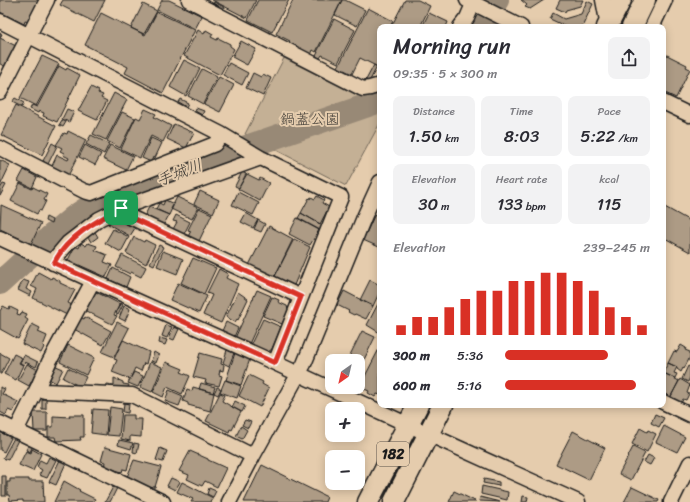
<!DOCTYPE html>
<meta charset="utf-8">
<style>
:root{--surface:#fff;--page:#f2f2f3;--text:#2b2b33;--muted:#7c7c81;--accent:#d93025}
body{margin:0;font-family:Sriracha,"Klee One",sans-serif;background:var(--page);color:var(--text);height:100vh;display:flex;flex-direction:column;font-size:15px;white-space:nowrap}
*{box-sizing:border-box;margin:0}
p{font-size:13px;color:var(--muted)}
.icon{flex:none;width:22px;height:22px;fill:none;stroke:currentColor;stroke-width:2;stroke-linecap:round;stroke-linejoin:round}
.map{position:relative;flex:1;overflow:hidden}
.side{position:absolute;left:377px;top:24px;width:289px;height:384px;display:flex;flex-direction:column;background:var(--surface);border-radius:8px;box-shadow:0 2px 10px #0003}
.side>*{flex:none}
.needle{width:26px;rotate:214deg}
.buttons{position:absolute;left:325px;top:354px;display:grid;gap:8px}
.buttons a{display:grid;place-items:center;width:40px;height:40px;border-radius:8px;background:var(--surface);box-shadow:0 2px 10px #0003;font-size:20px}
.pin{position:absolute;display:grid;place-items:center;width:34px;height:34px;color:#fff;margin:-17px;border-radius:8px;box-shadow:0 2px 6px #0006}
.round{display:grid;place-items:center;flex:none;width:42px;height:42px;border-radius:8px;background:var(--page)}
.head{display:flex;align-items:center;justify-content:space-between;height:68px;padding:0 16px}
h1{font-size:22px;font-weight:600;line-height:30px}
.stats{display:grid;grid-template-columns:repeat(3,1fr);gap:6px;height:68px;padding:4px 16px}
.stats div{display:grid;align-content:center;border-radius:8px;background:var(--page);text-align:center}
.stats b{font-size:17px;font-weight:600}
.stats small{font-size:11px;font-weight:400}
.stats p{font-size:11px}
.chart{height:112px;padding:8px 16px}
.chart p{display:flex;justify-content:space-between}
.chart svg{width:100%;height:72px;margin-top:4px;stroke:var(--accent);stroke-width:6}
ul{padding:0 16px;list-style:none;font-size:13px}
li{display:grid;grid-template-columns:64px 48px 1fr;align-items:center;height:30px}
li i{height:10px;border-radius:5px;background:var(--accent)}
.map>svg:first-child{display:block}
.green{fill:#c4b095;stroke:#706658}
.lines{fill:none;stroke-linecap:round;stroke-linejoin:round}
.river{stroke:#988976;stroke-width:24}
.building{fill:#ad9b85;stroke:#1c1c1c}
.minor-casing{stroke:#1c1c1c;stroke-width:17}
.highway-casing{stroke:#1c1c1c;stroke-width:23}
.minor{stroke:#e5ccad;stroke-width:14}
.highway{stroke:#e5ccad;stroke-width:20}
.route-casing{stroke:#fff;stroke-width:8}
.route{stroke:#d93025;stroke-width:5}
.labels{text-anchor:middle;stroke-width:4;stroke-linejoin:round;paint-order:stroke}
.shield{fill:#e5ccad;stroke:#585148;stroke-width:1}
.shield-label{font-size:14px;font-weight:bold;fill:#1c1c1c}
.park-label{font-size:15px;fill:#46413a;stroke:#e5ccad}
.water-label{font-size:16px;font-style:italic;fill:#413d37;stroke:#e5ccad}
</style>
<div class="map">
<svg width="690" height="502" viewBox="0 0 690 502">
<rect width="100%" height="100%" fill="#e5ccad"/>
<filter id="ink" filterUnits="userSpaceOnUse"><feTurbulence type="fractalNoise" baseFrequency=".025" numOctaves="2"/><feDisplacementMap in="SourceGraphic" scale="8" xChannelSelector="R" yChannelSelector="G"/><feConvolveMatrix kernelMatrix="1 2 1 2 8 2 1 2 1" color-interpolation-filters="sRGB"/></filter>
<g filter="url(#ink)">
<!-- green -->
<path class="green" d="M284 58 380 107V123L346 186 245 134Z"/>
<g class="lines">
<!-- river -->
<path class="river" d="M479 27 497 0
M0 283 49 238 74 217 92 205 120 192 194 165 380 101"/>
</g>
<!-- building -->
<path class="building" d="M0 0H40L29 22 25 21 24 24 0 12Z
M63 0H105L94 22 60 5Z
M162 0H169L202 16 195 29 157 10Z
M212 0H256L247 18Z
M258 0H289L272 32 248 20Z
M293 0H342L316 52 313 50 311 55 288 43 290 41 276 34Z
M342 0H345L365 10 357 26 335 15Z
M405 0H418L430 6 420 27H391Z
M521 0H544L530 9 525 7 527 5Z
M560 0H583L580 6 566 10 565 12 556 8Z
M587 1 593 4 582 27H567L550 19 553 13 564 19 581 14Z
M214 2 224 7 222 11 212 6Z
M143 4 157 11 144 34 131 28Z
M368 8 393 21 390 27H380V62L378 67 360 58 352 74 338 67Z
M157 12 195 30 163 93 125 73 128 67 85 45 101 13 145 35Z
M429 13 448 22 446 27H422Z
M334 19 355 30 338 63 322 55 320 58 316 56 318 52H317Z
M198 30 204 34 206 30 213 34 211 37 217 40 218 38 230 44V46L234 49 220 75 184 56Z
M0 33 2 34 0 38 16 46 6 67 0 64Z
M241 41 256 49 247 65 232 57Z
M663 53 687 65 686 67 690 69 676 98 663 92Z
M42 56 59 64 36 106 20 98Z
M184 60 200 68 186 96 170 87Z
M229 63 248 73 242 85 223 75Z
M374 65 377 67 369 82 367 81 366 83 363 82 365 79 366 80Z
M59 66 66 70 67 68 80 75 57 122 43 116 44 113 39 111 38 113 30 109 32 105 37 107Z
M202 69 217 77 203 104 188 96Z
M253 73 261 77 263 74 271 78 263 96 246 88Z
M219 77 234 85 220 112 204 104Z
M91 87 99 91 98 93 103 95 101 98 107 101 97 120 78 111Z
M114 93 127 100 106 140 93 134Z
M15 98 24 103 22 107 12 102Z
M180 99 188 103 186 107 178 102Z
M16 105 56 126 42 155 1 135Z
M196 108 204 111 202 115 195 111Z
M67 109 74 112 69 122 62 119Z
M145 109 156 114 154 117 171 126 163 142 151 136 140 158 121 149 136 117 140 119Z
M122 112 135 118 120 148 107 141Z
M62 120 66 122 63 127 59 125Z
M174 124 194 133 186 148 167 139Z
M68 131 86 140 68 176 51 168 57 155 68 160 69 158 63 155 64 153 60 151 62 148 56 145 64 133 67 134Z
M91 135 109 144 104 154 86 144Z
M151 138 162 143 155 158 153 157 151 162 142 158Z
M52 143 57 146 48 164 43 161Z
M85 145 101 154 95 165 79 157Z
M110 145 133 156 126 170 103 159Z
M0 160 10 165 0 186Z
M24 170 37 177 32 188 18 181Z
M242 172 246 174 239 188 235 186Z
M247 174 259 180 260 178 269 183 260 201 238 189Z
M20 183 32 189 33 187 47 194 44 200 46 201 41 211 39 210 37 214 11 201Z
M3 184 6 185 0 196V189Z
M200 191 219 200 213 213 194 204Z
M238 192 259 203 253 215 232 205Z
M317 196 324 200 322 203 329 207 320 224 301 213 309 198 310 199 311 197 315 199Z
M177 197 198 207 192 219 171 209Z
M165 200 174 204 169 215 156 209 159 203 163 205Z
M1 205 41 223 31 244 0 229Z
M663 206 690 221V252L663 237Z
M149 207 169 215 163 226 144 217Z
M199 208 212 214 198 243 187 238 191 231 188 230Z
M246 213 258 220 253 228 241 222Z
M301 213 322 225 320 230 298 218Z
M375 214 380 217V246L379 247 363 240Z
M176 215 190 222 183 236 172 231 177 222 173 221Z
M46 217 52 220 51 224 45 221Z
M297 218 319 230 310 245 289 234Z
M117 219 135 228 130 236 108 224Z
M258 220 265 224 261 232 254 229Z
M269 226 293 239 273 280 248 267Z
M113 229 129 237 121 252 105 243Z
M95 232 98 237 91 242 88 237Z
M134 237 144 242 145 240 155 245 146 264 126 253Z
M294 239 310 247 292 290 273 280Z
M81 243 86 246 88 243 97 246 95 250 107 255 104 262 112 265 106 277 68 260 75 246 79 248Z
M159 245 163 247 154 265 150 263Z
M163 251 183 259 177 274 157 266Z
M122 255 146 267 141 277 131 272 130 274 116 267Z
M193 258 216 268 204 294 181 283Z
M113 268 130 277 126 287 108 279Z
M219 269 228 274 226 278 238 284 221 323 203 315 212 295 207 293Z
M38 272 51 279 52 277 60 281V283L75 290 68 303 74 306 69 316 33 298 37 289 31 286Z
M23 280 29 282 26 289 32 292 30 296 18 290Z
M370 280 380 285V291L373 306 360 300Z
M178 283 207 296 199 313 170 300Z
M257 290 271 296 249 344 235 338Z
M94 291 120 304 114 315 117 316 112 324 84 310Z
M344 291 373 306 366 319 355 314 354 315 348 312 349 311 337 305Z
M238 292 248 299 238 320 237 319 235 322 226 317Z
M272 297 279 300 278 302 287 306 288 310 282 324 263 316Z
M380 300V333L367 325Z
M120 303 123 305 118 315 116 314Z
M3 306 9 309 10 307 18 311 17 314 20 315 22 312 27 314 25 318 28 320 18 339 0 329V311Z
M124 306 130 309 125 321 119 318Z
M80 317 84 319 85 317 111 331 103 345 74 329Z
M263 319 281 327 272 349 268 352 251 344Z
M117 322 129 328 114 357 102 352Z
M226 322 238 328 234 337 222 331Z
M32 324 40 328 38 332 47 336 43 346 44 347 41 353 22 344Z
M166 325 172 327 167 338 162 336Z
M174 327 179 329 174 340 169 338Z
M362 331 375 337 358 372V361H347Z
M160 338 167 340 165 345 159 343Z
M123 340 149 352 146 364 144 363 141 371 135 368 130 379 112 372 117 360 114 359Z
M68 345 94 358 86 375 60 362Z
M681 345 686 348 685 350 690 352V357L684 369 683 368 681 372 677 369V367L668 363 674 351 677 352Z
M380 347V395L377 394 375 397 368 393 369 391 362 388 364 383 362 382Z
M227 350 234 353 229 366 223 363Z
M154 352 159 355 156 363 151 361Z
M0 353 9 358 1 374H0Z
M200 353 222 359 221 364 224 365 223 371 220 370 219 375 222 376 219 386 205 383 206 380 193 377Z
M235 353 250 359 241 385 226 380Z
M14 354 22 358 19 363 23 365 16 380 4 374Z
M24 355 38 362 36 367 25 362 24 365 20 363Z
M150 362 162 367 152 392 140 387Z
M166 362 183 369 181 372 190 376 182 394 167 387 163 397 153 392Z
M668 363 677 367 674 373 677 374 675 378 663 373Z
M27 364 38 370 29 386 18 380Z
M54 365 63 369 56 383 47 378Z
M688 366 690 367V377L688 382 682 379Z
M68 368 86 377 81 387 63 378Z
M134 372 143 376 138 387 128 383Z
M664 373 679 381 670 398 663 394V374Z
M249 375 263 382 262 384 269 388 260 407 239 396Z
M114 378 123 382V384L129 385 128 389 106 388 107 384 114 385Z
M680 379 690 385 687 393 689 394 686 400 683 399 680 406 669 400Z
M225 380 241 386 237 398 220 392Z
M201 383 215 387 213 393 199 389Z
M0 387 5 389 2 394 18 402 13 412 8 410 6 415 0 412Z
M193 387 214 393 210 411 188 405V403L183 401 187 389 192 391Z
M217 387 221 389 218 395 214 393Z
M169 390 183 396 179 406 165 401Z
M220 393 225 395 222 401 241 412 232 430 230 429 229 432 206 421Z
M42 399H46V409H42Z
M235 401 245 406 242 412 232 407Z
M124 403 129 404 128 413 123 412Z
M110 407 122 409 119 436 107 435Z
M93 409 108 410 106 435 91 433Z
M33 412H47V431H34Z
M655 414 664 418 659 427 651 423Z
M69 415H84V437H80L81 440 56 441 55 437H48V427H53V416L70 417Z
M123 415H134V419H142L141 437 130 436V441L121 439Z
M245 420 251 422 248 428 242 425Z
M241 426 247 430 242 439 236 436Z
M664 426 685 437 677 452 656 442Z
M640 428 647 432 648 430 656 434 647 452 632 444Z
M573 431 605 448 589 480 556 464Z
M0 432 11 438 4 452 0 450Z
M14 438 18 440 8 460 3 458Z
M119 440 133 443 131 449 118 445Z
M134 443 139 444 137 453 133 452Z
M29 444 33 446 30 452 26 450Z
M105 447 131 454 127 470 123 469 122 472 104 467 105 462 101 461Z
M633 447 645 453 631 480 619 474Z
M160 448 167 451 163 462 156 460Z
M32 449 41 454 33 471 19 465 26 451 31 453Z
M190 451 208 459V460L226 468 217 487 205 481 202 486 187 479 189 475 179 471Z
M648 455 654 458 650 465 644 462Z
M49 457 56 460 47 478 39 475 42 470 37 467 40 460 46 463Z
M60 460 66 463 56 485 49 482Z
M134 460 161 467 155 487H153L151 491 127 477Z
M262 465 327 497 325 502H244Z
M2 476H6V496H2Z
M171 478 180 482 175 490 167 486Z
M10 479H29V481H43L44 502H23V500L10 501 9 495H7V482H10Z
M484 479 499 482V486L483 483Z
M64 481 80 490 79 491 95 499 93 502H54Z
M182 482 213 498 210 502H191L193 499 177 492Z
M482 486 508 492 507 500 481 494Z
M113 487 117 488 110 502H105Z
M632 487 659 500 658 502H624Z
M209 488 216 491 213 497 207 494Z
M454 491 475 501V502H449Z
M523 496 528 497 527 502H522Z
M480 497 500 502 479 501Z"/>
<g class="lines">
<!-- minor casing -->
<g class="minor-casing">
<path id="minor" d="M189 0 363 89 370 88 380 85
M467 0 521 27
M603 0 608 26
M0 21 221 134 261 158 341 197 275 363
M460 27 467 18 473 4
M652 27 665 0
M0 92 47 0
M663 102 690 115
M0 148 84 191 91 193 215 144 221 134
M121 208 128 216 301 297
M0 238 93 281 275 363 428 434 578 502
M53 263 57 256 68 243 99 219 121 208 261 158
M37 389 49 362 93 281
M663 402 690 415
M0 423 163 502
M16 431 37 389 45 391 132 395 253 456
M229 502 253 456 304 364 365 215 380 182
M671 502 690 463"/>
</g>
<!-- highway casing -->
<g class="highway-casing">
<path id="highway" d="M607 27 621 0
M632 27 645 0
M368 502 418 405
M394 502 443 405"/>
</g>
<!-- minor -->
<use href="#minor" class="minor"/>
<!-- highway -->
<use href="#highway" class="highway"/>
</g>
</g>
<g class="lines" filter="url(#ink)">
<!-- route casing -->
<g class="route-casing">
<path id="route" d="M121 208 128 216 301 297 275 363 54 263C67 237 96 221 121 208Z"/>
</g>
<!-- route -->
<use href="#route" class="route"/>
</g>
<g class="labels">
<!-- shield labels -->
<rect class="shield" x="377" y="442" width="32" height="24" rx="3"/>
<g class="shield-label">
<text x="393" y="459">182</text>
</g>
<!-- park labels -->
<g class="park-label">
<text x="310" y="124">鍋蓋公園</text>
</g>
<!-- water labels -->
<g class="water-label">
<text transform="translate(179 172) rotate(-21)" y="6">手城川</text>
</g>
</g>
</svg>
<div class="buttons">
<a><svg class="needle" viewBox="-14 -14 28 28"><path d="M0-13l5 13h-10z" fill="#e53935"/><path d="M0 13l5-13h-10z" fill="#7c7c81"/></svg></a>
<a>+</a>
<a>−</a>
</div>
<div class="pin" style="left:121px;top:208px;background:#1e9e55"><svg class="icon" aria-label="arrive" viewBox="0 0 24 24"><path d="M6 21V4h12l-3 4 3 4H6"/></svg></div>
<section class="side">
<div class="head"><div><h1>Morning run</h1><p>09:35 · 5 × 300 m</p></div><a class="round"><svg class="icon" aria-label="share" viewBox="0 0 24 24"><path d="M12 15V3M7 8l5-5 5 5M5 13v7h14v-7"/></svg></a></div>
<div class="stats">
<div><p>Distance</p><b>1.50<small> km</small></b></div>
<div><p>Time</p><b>8:03</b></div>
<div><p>Pace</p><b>5:22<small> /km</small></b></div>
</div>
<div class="stats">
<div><p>Elevation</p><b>30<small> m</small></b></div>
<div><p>Heart rate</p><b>133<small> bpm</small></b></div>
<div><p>kcal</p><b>115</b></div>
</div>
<div class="chart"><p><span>Elevation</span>239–245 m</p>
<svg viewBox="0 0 160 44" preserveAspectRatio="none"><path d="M5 44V38M15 44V33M25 44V33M35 44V27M45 44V22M55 44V17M65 44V17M75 44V11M85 44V11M95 44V6M105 44V6M115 44V11M125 44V17M135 44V27M145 44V33M155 44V38"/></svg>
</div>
<ul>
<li><b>300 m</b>5:36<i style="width:71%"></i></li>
<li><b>600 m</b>5:16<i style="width:90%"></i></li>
</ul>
</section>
</div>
